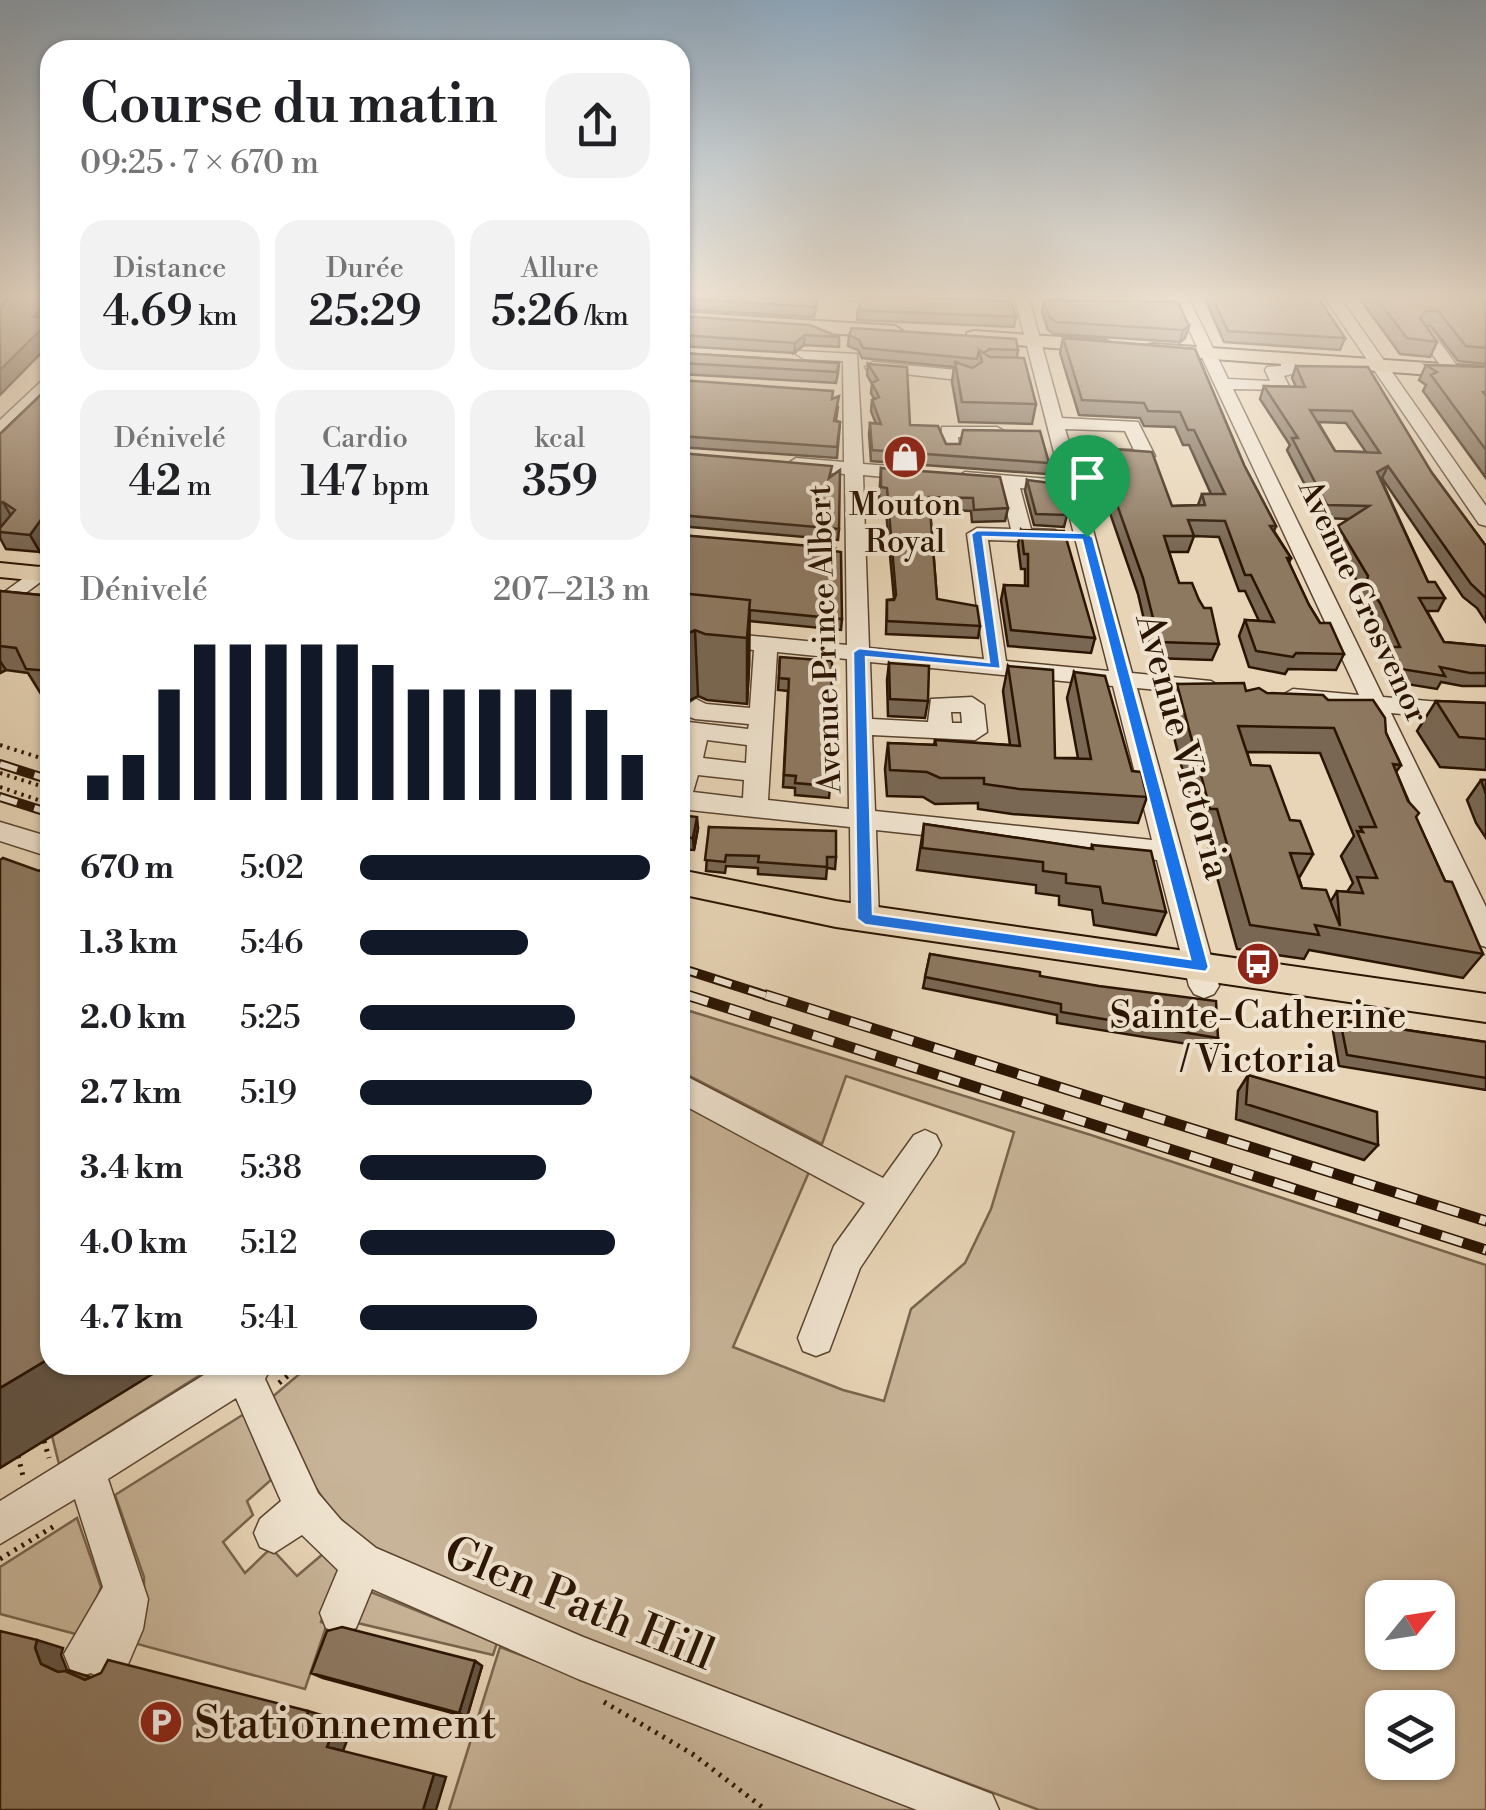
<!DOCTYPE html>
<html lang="fr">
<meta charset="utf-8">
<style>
:root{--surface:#fff;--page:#f2f2f2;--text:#202124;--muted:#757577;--accent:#111827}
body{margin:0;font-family:"Libre Bodoni",serif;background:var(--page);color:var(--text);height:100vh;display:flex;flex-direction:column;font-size:38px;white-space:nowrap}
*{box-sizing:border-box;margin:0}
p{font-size:32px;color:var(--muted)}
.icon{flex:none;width:55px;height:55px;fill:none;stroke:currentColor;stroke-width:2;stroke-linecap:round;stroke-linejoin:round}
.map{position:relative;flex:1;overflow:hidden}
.details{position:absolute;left:40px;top:40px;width:650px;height:1335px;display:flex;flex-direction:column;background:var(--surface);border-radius:30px;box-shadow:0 2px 8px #0004}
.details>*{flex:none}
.needle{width:65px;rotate:60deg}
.buttons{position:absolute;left:1365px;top:1580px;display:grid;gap:20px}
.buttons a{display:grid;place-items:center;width:90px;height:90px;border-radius:20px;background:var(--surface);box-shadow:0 2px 8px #0004;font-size:50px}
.pin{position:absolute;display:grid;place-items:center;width:85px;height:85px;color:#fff;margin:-102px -42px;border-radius:50% 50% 50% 0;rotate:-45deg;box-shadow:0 0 10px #0007}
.pin .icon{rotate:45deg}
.round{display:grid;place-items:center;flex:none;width:105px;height:105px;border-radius:30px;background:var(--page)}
.overview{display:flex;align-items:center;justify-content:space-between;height:170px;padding:0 40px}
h1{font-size:55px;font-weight:600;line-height:75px}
.metrics{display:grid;grid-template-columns:repeat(3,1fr);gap:15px;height:170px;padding:10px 40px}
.metrics div{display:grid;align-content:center;border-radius:25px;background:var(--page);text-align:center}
.metrics b{font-size:42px;font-weight:600}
.metrics small{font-size:28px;font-weight:400}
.metrics p{font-size:28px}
.chart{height:280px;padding:20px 40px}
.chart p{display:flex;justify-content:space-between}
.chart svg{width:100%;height:180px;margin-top:10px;stroke:var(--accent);stroke-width:6}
ul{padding:0 40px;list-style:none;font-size:32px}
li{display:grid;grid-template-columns:160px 120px 1fr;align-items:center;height:75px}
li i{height:25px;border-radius:12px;background:var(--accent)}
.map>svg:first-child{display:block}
.green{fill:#c8b498;stroke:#79644d;stroke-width:2.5;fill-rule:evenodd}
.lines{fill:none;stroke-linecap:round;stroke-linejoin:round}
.minor-casing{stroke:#5a442f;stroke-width:3}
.major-casing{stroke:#2a1402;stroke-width:4}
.path-far1{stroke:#2a1402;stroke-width:4;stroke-dasharray:2.5 5;stroke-linecap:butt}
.path{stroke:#2a1402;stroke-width:5;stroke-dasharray:2.5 6;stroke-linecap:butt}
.minor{fill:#f0e4d0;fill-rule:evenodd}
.major{fill:#e8d5b7;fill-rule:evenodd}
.rail-far1-casing{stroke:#2a1402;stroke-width:10}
.rail-casing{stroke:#2a1402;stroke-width:11}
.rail-far1{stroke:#f0e4d0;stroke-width:6;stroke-dasharray:18;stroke-linecap:butt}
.rail{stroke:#f0e4d0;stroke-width:8;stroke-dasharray:22;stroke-linecap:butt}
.wall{fill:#796753;stroke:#2a1402;stroke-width:2.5;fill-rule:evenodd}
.shaded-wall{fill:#635443;stroke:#2a1402;stroke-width:2.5}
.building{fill:#8d7860;stroke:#2a1402;stroke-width:2.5;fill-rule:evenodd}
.route{fill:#1a73e8;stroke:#fff;stroke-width:2.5;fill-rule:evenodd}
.labels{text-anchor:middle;stroke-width:8;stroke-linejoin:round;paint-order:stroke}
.far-poi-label{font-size:32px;fill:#2a1402;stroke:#f0e4d0}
.far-street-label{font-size:32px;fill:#2a1402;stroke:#f0e4d0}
.street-label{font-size:38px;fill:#2a1402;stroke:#f0e4d0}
.poi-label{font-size:38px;fill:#2a1402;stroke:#f0e4d0}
.near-street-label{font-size:45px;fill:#2a1402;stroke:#f0e4d0}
.near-poi-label{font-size:45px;fill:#2a1402;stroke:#f0e4d0;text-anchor:start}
</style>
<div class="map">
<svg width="1486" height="1810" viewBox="0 0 1486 1810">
<rect width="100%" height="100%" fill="#e8d5b7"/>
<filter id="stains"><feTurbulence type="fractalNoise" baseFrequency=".002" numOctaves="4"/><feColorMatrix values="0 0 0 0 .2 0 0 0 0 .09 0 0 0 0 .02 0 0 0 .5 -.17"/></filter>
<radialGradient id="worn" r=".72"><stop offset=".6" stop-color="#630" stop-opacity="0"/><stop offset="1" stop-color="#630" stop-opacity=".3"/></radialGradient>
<!-- green -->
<path class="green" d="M680 1008 1091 1135 1486 1265V1810H1039L660 1668 391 1559C319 1514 305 1472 271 1398L310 1365H680V1103L809 1172 733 1347 843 1390 884 1401 911 1309 965 1263 991 1209 1014 1132 846 1076 822 1144 680 1071ZM1382 1598H1438V1652H1382ZM1382 1708H1438V1762H1382Z
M167 1365H216L59 1464 52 1436Z
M244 1414 271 1480 247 1501 253 1515 223 1542 245 1573 271 1548 297 1576 324 1553 344 1573 336 1577 321 1622 327 1624 305 1689 126 1641 144 1591V1577L115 1495Z
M77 1518 101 1587 83 1636 0 1614V1567Z
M361 1588 497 1643 493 1655 349 1621Z
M500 1647 926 1810H449Z"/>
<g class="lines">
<!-- minor casing -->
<g class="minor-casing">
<path id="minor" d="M0 295H12L0 304Z
M1014 295H1028L1062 418 1138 422 1155 456 1146 461 1074 460 1132 673 1211 681 1223 688 1211 695 1137 688 1219 986 1214 994 1204 998 1194 994 1189 986 1157 860 876 830 879 919 875 927 865 930 855 927 851 919 850 827 680 809V752L684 737H680V721L748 729 749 724 695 719 687 716 684 707 696 699 706 704 750 708 754 650 680 643V629L847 645 845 474 796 470 787 464 796 458 844 462 843 361 804 359 796 354 798 351 857 354 863 464 917 468 926 474 917 480 863 475 869 648 984 659 967 534 977 528 1011 529 1001 487 965 484 956 478 965 472 1061 480ZM1065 429 1125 431 1134 450 1071 449ZM1020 488 1063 491 1109 671 1006 661 988 540 1055 542 1065 536 1055 530 1031 529ZM777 652 847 659 849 809 768 800ZM870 662 1113 686 1152 840 875 811 872 735 975 740 987 732 984 705 972 697 931 699 928 722 872 719ZM951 712H961L962 723H952ZM707 740 747 745 746 763 703 758ZM698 775 744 780 743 798 693 792Z
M1173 295H1187L1228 379 1270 381 1265 370 1267 367 1281 366V356L1295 359 1300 372 1284 376 1289 386 1287 390 1233 389 1383 697 1486 706V722L1391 713 1486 907V947L1476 944 1472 936 1367 710 1293 703 1281 696 1293 689 1359 695Z
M1323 295H1338L1486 506V526L1479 524Z
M841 296 884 295 907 301C893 309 854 304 841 296Z
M1419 330H1431L1460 370 1458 373H1446L1417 333Z
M873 362 967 371 973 372 975 380 967 385 959 380 867 370 865 367Z
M50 373V388L6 434 0 435V420Z
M942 427H997L1006 432 997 437H958L959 448 950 453 941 448Z
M50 559V575L0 612V595Z
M0 822 50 837V857L0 841Z
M680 1073 883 1178 914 1135 925 1130 936 1135 941 1145 936 1155 860 1268 829 1351 816 1356 803 1351 798 1338 834 1246 865 1203 680 1103Z
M220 1365H272L265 1379 318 1493 341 1520 376 1548 583 1637 992 1794 999 1810H917L578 1679 372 1589 356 1628 341 1634 326 1628 320 1613 338 1570 302 1535 274 1553 260 1547 254 1533 260 1519 281 1501 236 1398 108 1479 148 1599 143 1629 123 1676 108 1683 91 1673 85 1675 70 1669 64 1654 103 1587 75 1499 0 1544V1501Z"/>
</g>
<!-- major casing -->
<g class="major-casing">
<path id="major" d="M680 312 895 326 904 332 895 338 680 322Z
M974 331 1105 340 1114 346 1105 352 967 341V333Z
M1153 344 1486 367V379L1146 354V346Z
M0 563 50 568V582L0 577Z
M680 870 836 901 1486 994V1022L836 927 680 894Z"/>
</g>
<!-- path-far1 -->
<path class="path-far1" d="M0 745 50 761
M0 773 50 789
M0 787 50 804"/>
<!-- path -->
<path class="path" d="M279 1383 301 1365
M44 1441 49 1458
M18 1456 23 1476
M0 1559 56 1525
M604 1702 694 1755 766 1810"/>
<!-- minor -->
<use href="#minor" class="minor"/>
<!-- major -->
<use href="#major" class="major"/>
<!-- rail-far1 casing -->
<g class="rail-far1-casing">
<path id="rail-far1" d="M0 764 50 780
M0 797 50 813
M680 968 774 998
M680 993 695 998"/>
</g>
<!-- rail casing -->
<g class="rail-casing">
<path id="rail" d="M687 995 1486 1250
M766 995 1486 1221"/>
</g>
<!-- rail-far1 -->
<use href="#rail-far1" class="rail-far1"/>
<!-- rail -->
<use href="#rail" class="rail"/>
</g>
<!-- wall -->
<path class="wall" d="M680 295H819L814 317 680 309Z
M1044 295H1163V297Z
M1207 295H1316L1345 338 1340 350 1224 342 1206 301Z
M1357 295H1486V364L1458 361 1431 326H1426L1437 342 1430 357 1400 354Z
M1044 300 1189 326 1185 338 1180 342 1054 334 1048 330 1042 312Z
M858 310 1016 317 1014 327 857 320Z
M680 316 839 337V347L804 345 794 353 680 346Z
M849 335 1018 350 1017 358 1036 404 1032 424 959 422 952 382 954 367 862 358 858 350 848 346Z
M1063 338 1195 349 1244 465 1276 526 1274 531 1291 558 1289 563 1309 605 1320 623 1344 654 1336 670 1288 669 1285 674 1249 667 1239 636 1245 620 1259 621 1245 591H1239L1219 537 1194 536 1188 552H1169L1179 583 1199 600 1219 644 1212 660 1153 658 1138 594 1093 464 1097 448 1172 506 1198 505 1202 494H1211L1189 445H1183L1175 427 1144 426 1140 418 1079 415 1060 353Z
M680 353 839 363 838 373 836 383 680 374Z
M868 364 910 425 946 444 1049 463 1046 474 871 461 869 434 870 423 876 424 871 411 872 400 874 399 871 393 872 384 867 375Z
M1426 365 1486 367V478L1423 391 1426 385 1419 380Z
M1296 366 1432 473 1486 546V622L1477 608 1463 597 1382 478 1381 479 1428 582 1445 598 1438 611H1427L1444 642 1486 646V686H1462L1441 682 1437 689 1394 682 1385 660 1389 652 1374 616 1360 597 1361 588 1332 539 1338 526 1350 519 1322 518 1287 450 1290 445 1260 399 1264 386 1296 387 1292 378ZM1318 422 1346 423 1366 452 1335 451Z
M680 380 833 399 838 407 836 421 840 422 837 458 680 447Z
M50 386V537L40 552 6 549 0 538V434Z
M680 453 832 476 839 529 838 540 680 526Z
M881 468 1008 508 1005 521 972 522 971 511 930 509 937 599 980 626 978 638 886 634 887 600 894 599 885 500H879Z
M1027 480 1067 515 1064 527 1034 525 1025 491Z
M1021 530 1095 638 1091 653 1008 646 1001 600 1004 585 1025 586V569H1021L1018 545Z
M680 535 834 551 842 619 841 630 749 621V666L747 704 707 700 698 696 680 705Z
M0 591 50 596V694H41L28 673 6 670 0 673Z
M780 657 830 786 829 798 795 795V788L783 787 788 691 778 690Z
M889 663 928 701 925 718 888 716 887 680Z
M1008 666 1055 758H1078L1067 698 1074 672 1147 797 1138 823 1012 814 978 809V803L935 804 923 797 887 796 885 769 888 743 934 745 935 740 1010 745 1003 691Z
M1177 684 1328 700 1386 733 1401 765 1396 772 1416 818 1445 881 1483 954 1463 978 1309 950 1304 959 1237 949 1205 834H1199L1167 710ZM1247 752 1320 753 1354 836 1341 856 1353 883 1347 892 1337 891 1331 901 1302 888 1299 878 1313 854 1251 765Z
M1436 701 1486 703V770L1440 767 1417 731Z
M1481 780H1486V838L1476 823 1467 800Z
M680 815 698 828 694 850 680 849Z
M924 824 1091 849 1092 845 1166 912 1156 935 1094 925 1092 910 1059 905V896L1036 893V885L917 870Z
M709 827 836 857 835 869 827 868 826 879 758 874V868L726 866 725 873 706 871Z
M930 954 1040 976 1218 1038 1212 1048 1057 1023V1015L923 988Z
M1340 1020 1486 1042V1090L1339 1066 1333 1031Z
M1248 1075 1378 1145 1364 1160 1236 1119 1238 1091Z
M475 1661 482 1666 467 1717 323 1678 311 1673Z"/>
<!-- shaded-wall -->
<path class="shaded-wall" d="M50 300V344L0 395V370L33 317Z
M1189 326 1185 338 1180 342 1183 330Z
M805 335 804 345 794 353 795 343Z
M1388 466 1382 478 1371 484 1377 472Z
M3 502 13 519 0 527V504Z
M50 507V537L40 552 30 535Z
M750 600 749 666 747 704V638Z
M695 630 698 696 680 705V637Z
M0 661 6 670 0 673Z
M697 817 698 828 694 850 693 838Z
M50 1358V1365H167L0 1468V1388Z
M37 1640 63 1648 61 1655 67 1670 91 1677 85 1680 58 1672 41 1664 35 1648Z
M475 1661 482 1666 467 1717 459 1713Z
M308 1711 325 1716 321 1728 305 1723Z
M333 1731 349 1735 343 1751 327 1747Z
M434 1774 446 1777 436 1810H423Z"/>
<!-- building -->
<path class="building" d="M14 295H50V300L33 317H50V321L0 370V307Z
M680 295H817L814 307 680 298Z
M1211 295H1316L1345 338 1228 331Z
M1374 295H1486V348L1466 346 1438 311H1426L1420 318 1437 342 1407 338Z
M864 296 1011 301 1016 317 858 310Z
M1044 300 1178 302 1189 326 1183 330 1057 322 1050 318Z
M680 316 810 325 839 337 805 335 795 343 680 335Z
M852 328 1016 339 1018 350 989 349 984 353 979 350 977 359 863 348 859 340 849 335Z
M1063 338 1195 349 1244 465 1276 526H1270L1291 558H1287L1309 605 1320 623H1330L1344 654 1296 653 1293 657 1256 651 1245 620 1274 622 1251 575H1245L1225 521 1188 520 1194 536H1164L1179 583H1192L1199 600 1204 608H1211L1219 644 1159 642 1143 578 1097 448 1152 452 1172 506 1205 505 1202 494H1225L1194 430H1188L1180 412 1148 411 1144 403 1082 400Z
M979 350 990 357 1024 358 1036 404 962 402 955 362 972 368 982 362Z
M680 353 839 363 837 372 680 363Z
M868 364 907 367 910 425 938 426 946 444H960L963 430 1040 431 1049 463 872 450 870 423 881 424 872 400 879 397 872 383 878 380Z
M1426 365 1486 367V392H1483L1486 396V450L1431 375 1437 372Z
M1296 366 1368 367 1432 473 1486 546V598L1471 584 1388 466 1377 472 1428 582H1435L1445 598H1419L1444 642 1486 646V673H1470L1440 667 1445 676 1401 669 1392 647H1400L1380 603 1366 584 1368 576 1338 526 1369 506 1327 505 1292 438H1298L1264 386 1305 387ZM1310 410 1352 411 1380 453 1335 451Z
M680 380 833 391 832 399 839 396 834 421 840 422 837 447 680 436Z
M50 386V507L30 535 0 532V528L15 510 3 502 0 504V434Z
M680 453 832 466 829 478 840 470 839 529 680 515Z
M881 468 1000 477 1008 508 974 510 973 498 929 497 937 599 977 606 980 626 887 621V600H894L896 595 887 488 881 487Z
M1027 480 1058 484 1067 515 1036 514Z
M1021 530 1064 531 1095 638 1011 630 1004 585 1028 586V554H1024Z
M680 535 835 548 834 551 841 552 842 619 749 610 750 600 680 593Z
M0 591 50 596V671L26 669 16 648 0 646Z
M680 593 750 600 747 638 705 634 695 630 680 637Z
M780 657 832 661 830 786 795 783 796 776 784 775 789 679 779 678Z
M889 663 929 666 928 701 890 699Z
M1008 666 1053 670 1055 758 1091 759 1074 672 1105 676 1132 771 1141 772 1147 797 1019 789 984 784V778H940L927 772 890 770 888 743 936 745 935 740 1020 746Z
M1244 683 1246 691 1259 688 1267 693 1323 695 1328 700H1373L1385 718 1386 733 1401 765 1393 764 1408 801 1419 813 1416 817 1445 881 1452 882 1483 954 1315 925 1319 935 1250 925 1217 809H1210L1177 684ZM1238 726 1334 728 1376 827H1360L1363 832 1357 831 1377 878 1357 877 1363 893 1337 891 1340 926 1326 890 1302 888 1290 853 1313 854 1300 821 1290 820 1270 766 1251 765Z
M1436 701 1486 703V739L1459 737Z
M1481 780H1486V794Z
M680 815 697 817 693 838 680 837Z
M924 824 1093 849 1092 845 1151 851 1166 912 1103 903 1100 887 1066 883V874L1043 871V862L922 848Z
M709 827 836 831V857H827V867L758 862 759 856 726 855 725 862 705 860Z
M3 858 39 871 50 866V1358L0 1388V860Z
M930 954 1040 972V976L1099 986 1216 1001 1218 1038 1061 1012V1004L925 977Z
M1340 1020 1486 1042V1078L1347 1055Z
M1248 1075 1377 1112 1378 1145 1246 1104Z
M342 1627 475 1661 459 1713 311 1673 327 1631Z
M0 1631 37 1640 35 1648 41 1664 58 1672 65 1671 85 1680 101 1673 108 1660 308 1711 305 1723 333 1731 327 1747 434 1774 423 1810H0Z"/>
<!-- sky -->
<linearGradient id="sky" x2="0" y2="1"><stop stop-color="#8ea7bc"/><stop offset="0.54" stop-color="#f5ecdf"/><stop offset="1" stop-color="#f5ecdf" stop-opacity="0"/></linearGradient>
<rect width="1486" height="548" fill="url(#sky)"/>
<!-- route -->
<path class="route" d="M977 530 1087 533 1093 537 1209 967 1206 972 865 925 857 919 853 652 859 648 989 662 971 534ZM983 537 1082 540 1190 959 873 914 866 657 1001 669Z"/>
<!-- icons -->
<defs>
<g id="shop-disc" transform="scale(2.25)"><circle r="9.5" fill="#8f2418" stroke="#f0e4d0"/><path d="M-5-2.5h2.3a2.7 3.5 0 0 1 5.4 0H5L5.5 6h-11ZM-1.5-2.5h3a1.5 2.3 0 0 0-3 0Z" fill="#fff"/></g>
<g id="bus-disc" transform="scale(2.25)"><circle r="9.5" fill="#8f2418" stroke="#f0e4d0"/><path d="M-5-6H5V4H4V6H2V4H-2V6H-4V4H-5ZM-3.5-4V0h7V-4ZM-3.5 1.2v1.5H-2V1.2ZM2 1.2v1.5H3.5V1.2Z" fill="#fff"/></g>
<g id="parking-disc" transform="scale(2.25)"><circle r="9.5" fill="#8f2418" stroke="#f0e4d0"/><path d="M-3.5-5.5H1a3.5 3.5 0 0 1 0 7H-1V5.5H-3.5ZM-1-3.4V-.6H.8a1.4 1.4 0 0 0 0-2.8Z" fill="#fff"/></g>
</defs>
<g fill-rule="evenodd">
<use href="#shop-disc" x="905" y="457"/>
<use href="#bus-disc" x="1258" y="964"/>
<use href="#parking-disc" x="161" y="1722"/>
</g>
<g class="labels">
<!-- far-poi labels -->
<g class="far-poi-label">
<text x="905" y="515">Mouton<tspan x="905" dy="37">Royal</tspan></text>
</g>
<!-- far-street labels -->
<g class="far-street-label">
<text transform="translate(1364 601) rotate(65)" y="11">Avenue Grosvenor</text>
<text transform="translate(824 639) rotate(-92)" y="11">Avenue Prince Albert</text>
</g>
<!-- street labels -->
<g class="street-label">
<text transform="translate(1184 746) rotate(75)" y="13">Avenue Victoria</text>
</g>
<!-- poi labels -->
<g class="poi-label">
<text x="1258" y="1028">Sainte-Catherine<tspan x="1258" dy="44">/ Victoria</tspan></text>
</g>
<!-- near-street labels -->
<g class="near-street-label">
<text transform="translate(580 1602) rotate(22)" y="16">Glen Path Hill</text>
</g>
<!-- near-poi labels -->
<g class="near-poi-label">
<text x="194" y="1738">Stationnement</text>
</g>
</g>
<rect width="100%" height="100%" filter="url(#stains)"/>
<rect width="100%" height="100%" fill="url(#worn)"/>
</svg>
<div class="buttons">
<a><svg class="needle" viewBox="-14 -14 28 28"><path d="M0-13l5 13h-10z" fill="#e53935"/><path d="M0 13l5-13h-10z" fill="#757577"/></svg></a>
<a><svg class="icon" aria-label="layers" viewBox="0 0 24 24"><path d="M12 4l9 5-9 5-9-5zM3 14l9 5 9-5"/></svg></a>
</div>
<div class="pin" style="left:1087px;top:537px;background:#1e9e55"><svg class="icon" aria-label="arrive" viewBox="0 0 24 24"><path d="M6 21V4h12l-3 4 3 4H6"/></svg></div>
<section class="details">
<div class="overview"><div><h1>Course du matin</h1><p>09:25 · 7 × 670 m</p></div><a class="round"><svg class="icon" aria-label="share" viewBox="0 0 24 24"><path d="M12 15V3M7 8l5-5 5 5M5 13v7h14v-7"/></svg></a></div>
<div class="metrics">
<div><p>Distance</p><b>4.69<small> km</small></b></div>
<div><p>Durée</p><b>25:29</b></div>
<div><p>Allure</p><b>5:26<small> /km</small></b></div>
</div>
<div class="metrics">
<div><p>Dénivelé</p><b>42<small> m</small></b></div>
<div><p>Cardio</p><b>147<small> bpm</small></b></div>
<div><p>kcal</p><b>359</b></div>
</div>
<div class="chart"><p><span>Dénivelé</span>207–213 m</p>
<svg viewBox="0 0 160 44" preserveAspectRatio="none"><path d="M5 44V38M15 44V33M25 44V17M35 44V6M45 44V6M55 44V6M65 44V6M75 44V6M85 44V11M95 44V17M105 44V17M115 44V17M125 44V17M135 44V17M145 44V22M155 44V33"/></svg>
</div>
<ul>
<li><b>670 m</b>5:02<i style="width:100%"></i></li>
<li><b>1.3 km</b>5:46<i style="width:58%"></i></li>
<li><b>2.0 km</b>5:25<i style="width:74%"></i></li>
<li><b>2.7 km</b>5:19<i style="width:80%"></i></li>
<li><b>3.4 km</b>5:38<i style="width:64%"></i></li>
<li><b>4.0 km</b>5:12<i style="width:88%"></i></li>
<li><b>4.7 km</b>5:41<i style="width:61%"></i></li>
</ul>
</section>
</div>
